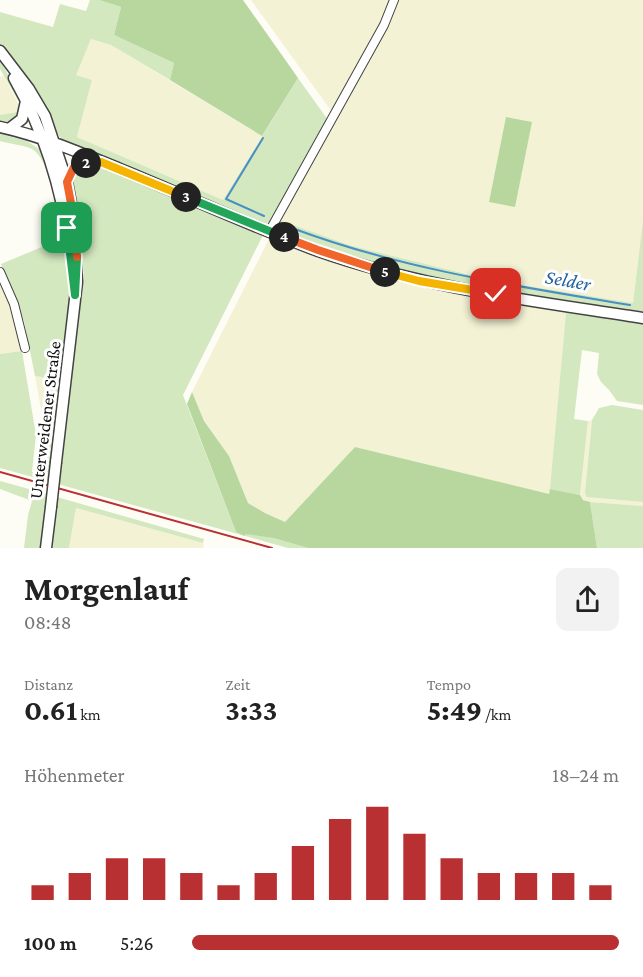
<!DOCTYPE html>
<html lang="de">
<meta charset="utf-8">
<style>
:root{--surface:#fff;--page:#f2f2f2;--text:#222;--muted:#767676;--accent:#b93033}
body{margin:0;font-family:"Crimson Pro",serif;background:var(--page);color:var(--text);height:100vh;display:flex;flex-direction:column;font-size:22px;white-space:nowrap}
*{box-sizing:border-box;margin:0}
p{font-size:20px;color:var(--muted)}
.icon{flex:none;width:33px;height:33px;fill:none;stroke:currentColor;stroke-width:2;stroke-linecap:round;stroke-linejoin:round}
.map{position:relative;height:548px;overflow:hidden}
.drawer{display:flex;flex-direction:column;background:var(--surface);flex:1}
.drawer>*{flex:none}
.pin{position:absolute;display:grid;place-items:center;width:51px;height:51px;color:#fff;margin:-26px;border-radius:12px;box-shadow:0 3px 9px #0006}
.km{position:absolute;width:30px;height:30px;margin:-15px;border-radius:50%;background:#222;color:#fff;font-size:16px;line-height:30px;text-align:center}
.round{display:grid;place-items:center;flex:none;width:63px;height:63px;border-radius:12px;background:var(--page)}
.headline{display:flex;align-items:center;justify-content:space-between;height:102px;padding:0 24px}
h1{font-size:33px;font-weight:700;line-height:45px}
.figures{display:grid;grid-template-columns:repeat(3,1fr);gap:9px;height:102px;padding:6px 24px}
.figures div{display:grid;align-content:center}
.figures b{font-size:30px;font-weight:700}
.figures small{font-size:16px;font-weight:400}
.figures p{font-size:16px}
.chart{height:168px;padding:12px 24px}
.chart p{display:flex;justify-content:space-between}
.chart svg{width:100%;height:108px;margin-top:6px;stroke:var(--accent);stroke-width:6}
ul{padding:0 24px;list-style:none;font-size:20px}
li{display:grid;grid-template-columns:96px 72px 1fr;align-items:center;height:45px}
li i{height:15px;border-radius:8px;background:var(--accent)}
.map>svg:first-child{display:block}
.farmland{fill:#f3f2d5}
.green{fill:#d3e8bf}
.forest{fill:#b7d79f}
.lines{fill:none;stroke-linecap:round;stroke-linejoin:round}
.stream{stroke:#488fc5;stroke-width:2}
.minor-casing{stroke:#434343;stroke-width:10}
.tertiary-casing{stroke:#434343;stroke-width:13}
.minor{stroke:#fff;stroke-width:8}
.tertiary{stroke:#fff;stroke-width:10}
.rail{stroke:#b93033;stroke-width:2}
.tertiary-bridge-casing{stroke:#434343;stroke-width:13;stroke-linecap:butt}
.tertiary-bridge{stroke:#fff;stroke-width:10}
.split-1-casing{stroke:#fff;stroke-width:12}
.split-2-casing{stroke:#fff;stroke-width:12}
.split-3-casing{stroke:#fff;stroke-width:12}
.split-4-casing{stroke:#fff;stroke-width:12}
.split-5-casing{stroke:#fff;stroke-width:12}
.split-6-casing{stroke:#fff;stroke-width:12}
.split-1{stroke:#22a559;stroke-width:8}
.split-2{stroke:#f0652b;stroke-width:8}
.split-3{stroke:#f5b400;stroke-width:8}
.split-4{stroke:#22a559;stroke-width:8}
.split-5{stroke:#f0652b;stroke-width:8}
.split-6{stroke:#f5b400;stroke-width:8}
.labels{text-anchor:middle;stroke-width:6;stroke-linejoin:round;paint-order:stroke}
.street-label{font-size:18px;fill:#101010;stroke:#fff}
.water-label{font-size:20px;font-style:italic;fill:#20629c;stroke:#fff}
</style>
<div class="map">
<svg width="643" height="548" viewBox="0 0 643 548">
<rect width="100%" height="100%" fill="#fefdf5"/>
<!-- farmland -->
<path class="farmland" d="M251 0H390L381 23 332 112Z
M397 0H643V220L633 303 491 280 352 246 279 220Z
M91 39 111 45 262 136 223 200 77 137 92 80 75 75Z
M3 75 20 107 18 112 3 115H0V77Z
M269 239 346 267 408 284 566 312 550 495 355 447 285 522 265 513 248 503 229 456 204 421 192 392Z
M0 283 6 294 22 351 0 354Z
M35 376 48 377 42 415Z
M592 420 585 492 586 497 643 502V506L590 502 581 499 580 495 588 421Z
M76 508 203 543 204 548H69Z"/>
<!-- green -->
<path class="green" d="M90 0H99L121 7 114 35 174 63 170 80 111 45 91 39 76 75 92 80 77 137 223 200 298 78 328 120 269 222 264 225 61 139 34 92 0 46V12L53 27 60 4 86 11Z
M0 59 25 108 10 124 0 123V115L18 112 19 102 0 69Z
M0 134 27 141 42 151 48 166 67 243 72 287 59 479 84 278 78 217 71 182 73 175 81 166H95L137 181 264 233 183 395 236 532 273 538 308 548H288L0 468V354L22 351 36 435 32 472 39 474 37 467 48 378 35 376 24 321 1 264 61 239C58 218 52 161 32 149 24 145 10 144 0 141Z
M279 220 352 246 491 280 633 303 643 220V314L419 277 325 249 279 230 276 225Z
M272 237 348 264 643 322V405L617 401 609 390 601 382 597 374 599 353 582 350 574 419 588 421 580 495 550 489 566 312 408 284 346 267 269 239Z
M612 405 643 410V502L586 497 585 492 592 420 599 408Z
M0 481 47 494 41 548H24L28 515 32 501 0 489Z
M57 497 204 539 203 543 76 508 69 548H51Z
M590 502 643 506V548H597Z"/>
<!-- forest -->
<path class="forest" d="M99 0H243L298 78 262 136 170 80 174 63 114 35 121 7Z
M506 117 532 122 515 207 489 202Z
M192 392 204 421 229 456 248 503 265 513 285 522 355 447 549 494 550 489 580 495 583 500 590 502 597 548H308L273 538 245 534V536L236 532 187 404Z"/>
<g class="lines">
<!-- stream -->
<path class="stream" d="M263 138 226 199 264 216
M292 228C401 269 516 286 630 305"/>
<!-- minor casing -->
<g class="minor-casing">
<path id="minor" d="M269 232 384 25 394 0
M0 272 14 304 25 348"/>
</g>
<!-- tertiary casing -->
<g class="tertiary-casing">
<path id="tertiary" d="M0 51 29 89 45 116 67 182 73 214 77 282 56 462
M14 78C44 131 62 190 70 250
M0 127C41 136 81 153 120 169 186 196 251 226 318 251 423 288 534 301 643 318
M9 129 22 119 26 101
M67 182C71 164 82 163 98 162
M46 548 51 507"/>
</g>
<!-- minor -->
<use href="#minor" class="minor"/>
<!-- tertiary -->
<use href="#tertiary" class="tertiary"/>
<!-- rail -->
<path class="rail" d="M0 472 272 548"/>
<!-- tertiary-bridge casing -->
<g class="tertiary-bridge-casing">
<path id="tertiary-bridge" d="M51 507 56 462"/>
</g>
<!-- tertiary-bridge -->
<use href="#tertiary-bridge" class="tertiary-bridge"/>
</g>
<g class="lines">
<!-- split-1 casing -->
<g class="split-1-casing">
<path id="split-1" d="M67 228 75 295 77 257"/>
</g>
<!-- split-2 casing -->
<g class="split-2-casing">
<path id="split-2" d="M77 257 73 214 67 182 74 167 86 163"/>
</g>
<!-- split-3 casing -->
<g class="split-3-casing">
<path id="split-3" d="M86 163 101 162 186 197"/>
</g>
<!-- split-4 casing -->
<g class="split-4-casing">
<path id="split-4" d="M186 197 284 237"/>
</g>
<!-- split-5 casing -->
<g class="split-5-casing">
<path id="split-5" d="M284 237 318 250 385 272"/>
</g>
<!-- split-6 casing -->
<g class="split-6-casing">
<path id="split-6" d="M385 272 419 281 496 294"/>
</g>
<!-- split-1 -->
<use href="#split-1" class="split-1"/>
<!-- split-2 -->
<use href="#split-2" class="split-2"/>
<!-- split-3 -->
<use href="#split-3" class="split-3"/>
<!-- split-4 -->
<use href="#split-4" class="split-4"/>
<!-- split-5 -->
<use href="#split-5" class="split-5"/>
<!-- split-6 -->
<use href="#split-6" class="split-6"/>
</g>
<g class="labels">
<!-- street labels -->
<g class="street-label">
<text transform="translate(45 420) rotate(-83)" y="6">Unterweidener Straße</text>
</g>
<!-- water labels -->
<g class="water-label">
<text transform="translate(568 280) rotate(10)" y="7">Selder</text>
</g>
</g>
</svg>
<div class="pin" style="left:67px;top:228px;background:#1e9e55"><svg class="icon" aria-label="arrive" viewBox="0 0 24 24"><path d="M6 21V4h12l-3 4 3 4H6"/></svg></div>
<div class="pin" style="left:496px;top:294px;background:#d93025"><svg class="icon" aria-label="check" viewBox="0 0 24 24"><path d="M5 12l5 5 9-10"/></svg></div>
<b class="km" style="left:86px;top:163px">2</b>
<b class="km" style="left:186px;top:197px">3</b>
<b class="km" style="left:284px;top:237px">4</b>
<b class="km" style="left:385px;top:272px">5</b>
</div>
<section class="drawer">
<div class="headline"><div><h1>Morgenlauf</h1><p>08:48</p></div><a class="round"><svg class="icon" aria-label="share" viewBox="0 0 24 24"><path d="M12 15V3M7 8l5-5 5 5M5 13v7h14v-7"/></svg></a></div>
<div class="figures">
<div><p>Distanz</p><b>0.61<small> km</small></b></div>
<div><p>Zeit</p><b>3:33</b></div>
<div><p>Tempo</p><b>5:49<small> /km</small></b></div>
</div>
<div class="chart"><p><span>Höhenmeter</span>18–24 m</p>
<svg viewBox="0 0 160 44" preserveAspectRatio="none"><path d="M5 44V38M15 44V33M25 44V27M35 44V27M45 44V33M55 44V38M65 44V33M75 44V22M85 44V11M95 44V6M105 44V17M115 44V27M125 44V33M135 44V33M145 44V33M155 44V38"/></svg>
</div>
<ul>
<li><b>100 m</b>5:26<i style="width:100%"></i></li>
</ul>
</section>
